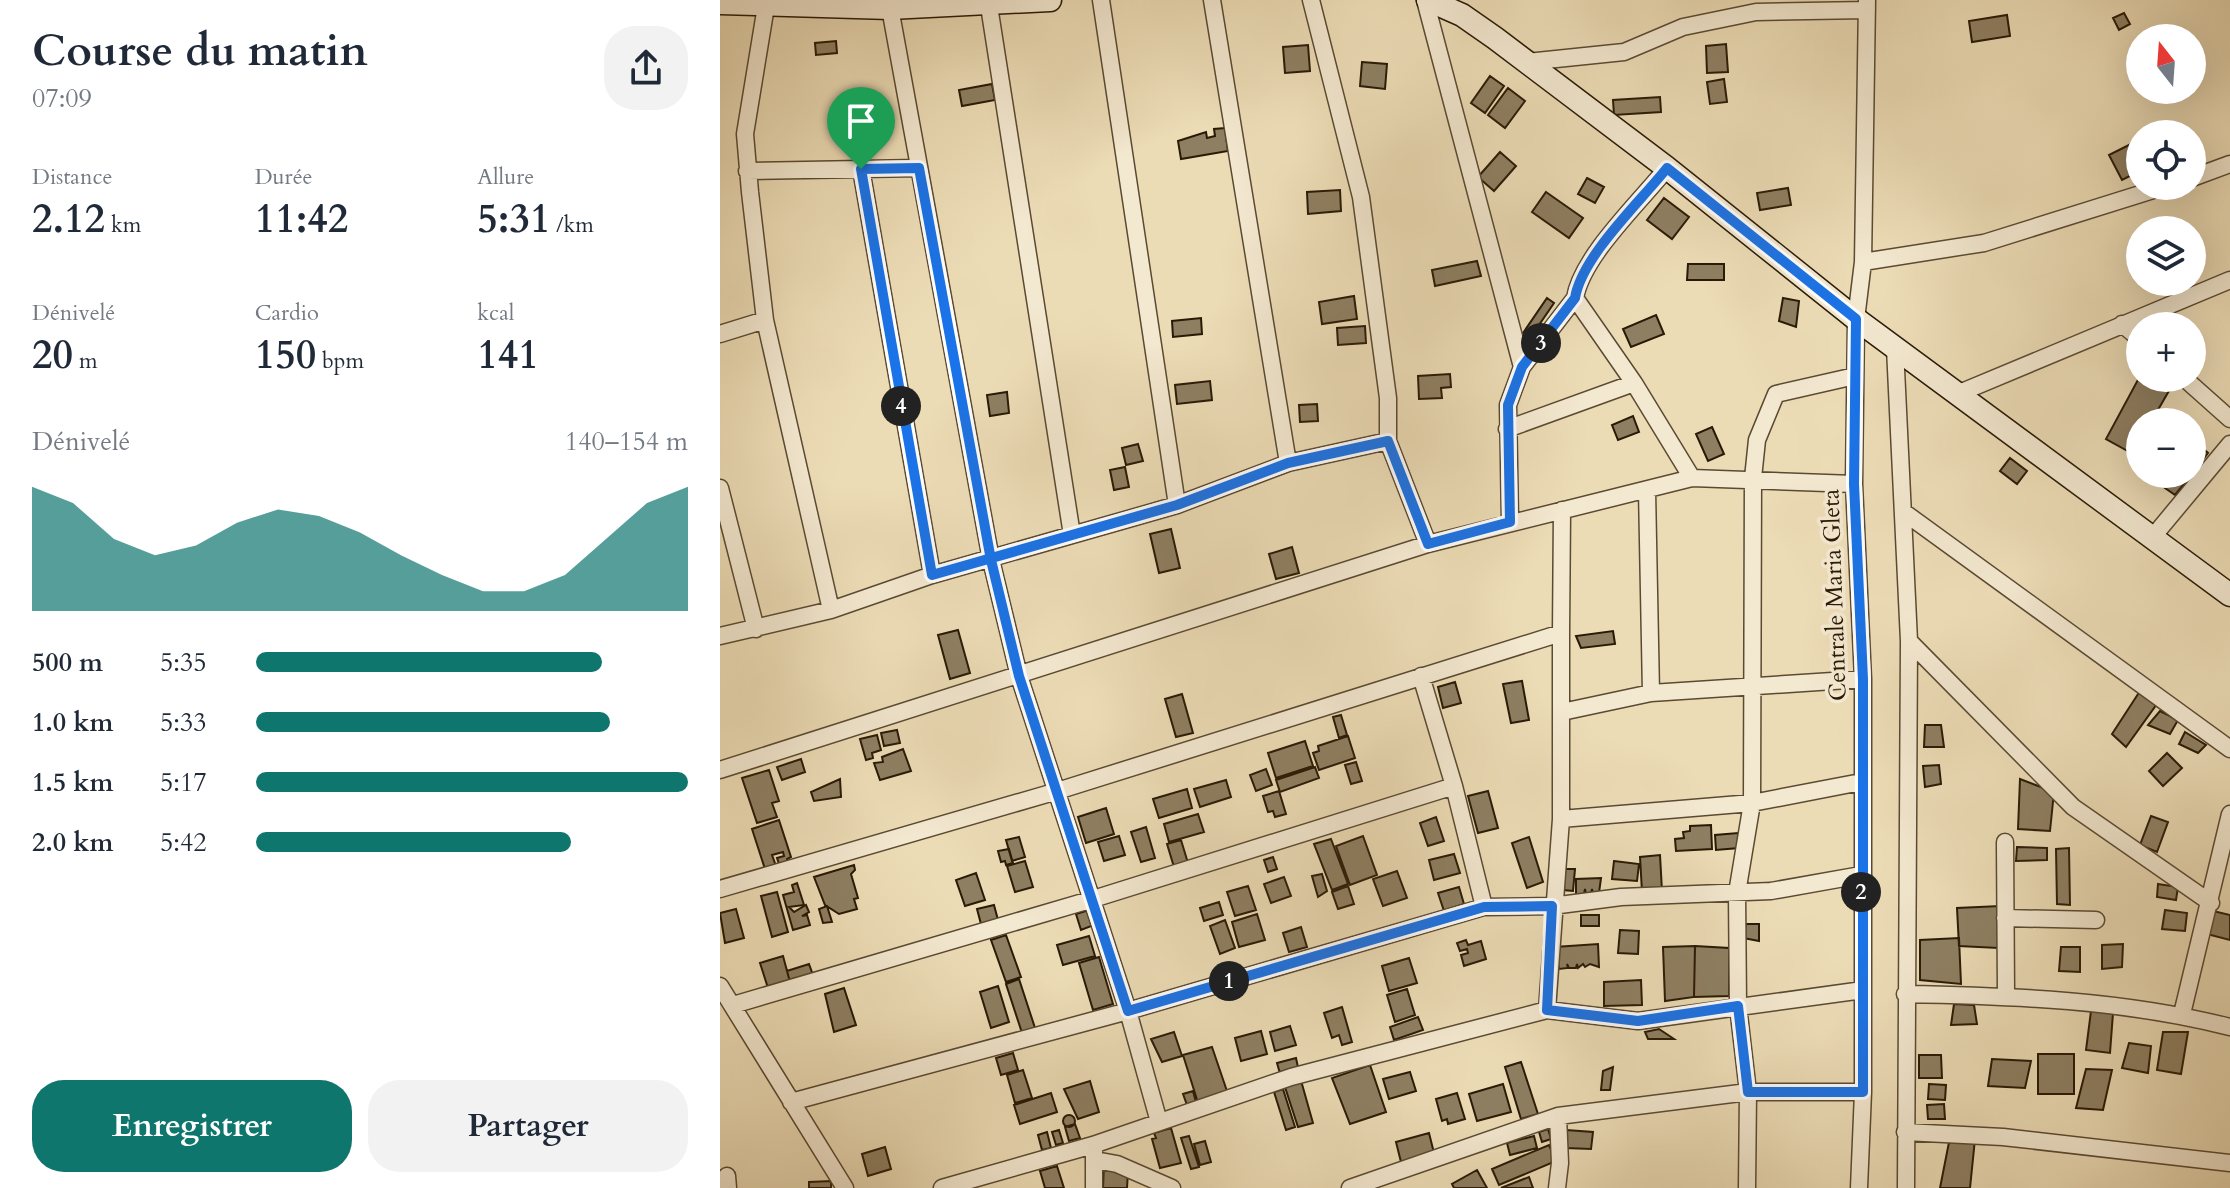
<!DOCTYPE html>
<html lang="fr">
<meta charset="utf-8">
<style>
:root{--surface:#fff;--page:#f2f2f3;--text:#1f2937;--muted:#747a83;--accent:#0f766e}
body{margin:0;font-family:Cardo,serif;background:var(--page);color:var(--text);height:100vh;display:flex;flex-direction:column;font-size:30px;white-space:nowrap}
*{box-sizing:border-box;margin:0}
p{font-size:26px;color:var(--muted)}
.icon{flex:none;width:44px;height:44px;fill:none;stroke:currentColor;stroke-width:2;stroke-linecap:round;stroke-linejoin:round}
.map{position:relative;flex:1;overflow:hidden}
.sheet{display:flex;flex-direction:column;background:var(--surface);width:720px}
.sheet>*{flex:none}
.needle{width:52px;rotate:343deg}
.controls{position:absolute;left:1406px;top:24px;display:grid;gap:16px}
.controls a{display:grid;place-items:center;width:80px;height:80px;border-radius:50%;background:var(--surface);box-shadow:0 8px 32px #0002;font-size:40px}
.pin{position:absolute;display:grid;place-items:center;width:68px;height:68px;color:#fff;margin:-82px -34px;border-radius:50% 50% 50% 0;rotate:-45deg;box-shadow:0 0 8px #0007}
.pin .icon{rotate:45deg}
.km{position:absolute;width:40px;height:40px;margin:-20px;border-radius:50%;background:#222;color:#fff;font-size:22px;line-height:40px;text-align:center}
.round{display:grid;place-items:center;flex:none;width:84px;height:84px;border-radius:32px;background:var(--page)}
.summary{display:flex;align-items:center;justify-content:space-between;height:136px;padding:0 32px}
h1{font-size:44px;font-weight:600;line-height:60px}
.stats{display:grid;grid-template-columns:repeat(3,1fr);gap:12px;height:136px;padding:8px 32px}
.stats div{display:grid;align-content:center}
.stats b{font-size:40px;font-weight:600}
.stats small{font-size:22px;font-weight:400}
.stats p{font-size:22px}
.chart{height:224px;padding:16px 32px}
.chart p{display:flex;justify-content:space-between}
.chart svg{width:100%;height:144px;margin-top:8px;fill:var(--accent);opacity:.7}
.cta{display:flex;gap:16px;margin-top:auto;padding:16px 32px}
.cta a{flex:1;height:92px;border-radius:32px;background:var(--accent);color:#fff;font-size:32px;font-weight:600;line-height:92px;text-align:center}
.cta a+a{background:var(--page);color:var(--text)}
ul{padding:0 32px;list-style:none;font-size:26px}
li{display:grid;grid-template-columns:128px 96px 1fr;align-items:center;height:60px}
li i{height:20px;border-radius:10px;background:var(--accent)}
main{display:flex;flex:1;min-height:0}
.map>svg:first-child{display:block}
.building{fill:#8e7f62;stroke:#291a06;stroke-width:2}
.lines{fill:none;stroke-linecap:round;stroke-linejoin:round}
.street-casing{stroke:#5a4a32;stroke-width:19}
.secondary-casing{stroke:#291a06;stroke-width:25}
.street{stroke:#f3e8d0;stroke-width:16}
.secondary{stroke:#f3e8d0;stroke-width:22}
.route-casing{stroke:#fff;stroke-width:16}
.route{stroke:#1a73e8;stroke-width:10}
.labels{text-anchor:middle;stroke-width:7;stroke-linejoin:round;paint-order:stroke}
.street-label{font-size:24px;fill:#291a06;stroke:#f3e8d0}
</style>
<main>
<section class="sheet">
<div class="summary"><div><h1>Course du matin</h1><p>07:09</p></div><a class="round"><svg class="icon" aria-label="share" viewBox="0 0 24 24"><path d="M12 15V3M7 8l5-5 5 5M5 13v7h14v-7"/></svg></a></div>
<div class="stats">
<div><p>Distance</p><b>2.12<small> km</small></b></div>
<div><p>Durée</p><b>11:42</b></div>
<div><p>Allure</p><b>5:31<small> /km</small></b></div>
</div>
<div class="stats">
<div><p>Dénivelé</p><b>20<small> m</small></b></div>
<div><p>Cardio</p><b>150<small> bpm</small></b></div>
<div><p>kcal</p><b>141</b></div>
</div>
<div class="chart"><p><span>Dénivelé</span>140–154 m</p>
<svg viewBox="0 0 160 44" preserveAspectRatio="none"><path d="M0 44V6L10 11L20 22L30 27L40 24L50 17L60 13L70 15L80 20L90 27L100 33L110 38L120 38L130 33L140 22L150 11L160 6V44z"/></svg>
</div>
<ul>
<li><b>500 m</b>5:35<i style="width:80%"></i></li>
<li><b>1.0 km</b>5:33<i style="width:82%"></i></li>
<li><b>1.5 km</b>5:17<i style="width:100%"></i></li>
<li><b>2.0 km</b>5:42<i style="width:73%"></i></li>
</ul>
<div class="cta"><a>Enregistrer</a><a>Partager</a></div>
</section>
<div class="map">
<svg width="1510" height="1188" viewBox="0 0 1510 1188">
<rect width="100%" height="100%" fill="#ecdcb6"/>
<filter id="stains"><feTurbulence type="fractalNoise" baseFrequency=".0025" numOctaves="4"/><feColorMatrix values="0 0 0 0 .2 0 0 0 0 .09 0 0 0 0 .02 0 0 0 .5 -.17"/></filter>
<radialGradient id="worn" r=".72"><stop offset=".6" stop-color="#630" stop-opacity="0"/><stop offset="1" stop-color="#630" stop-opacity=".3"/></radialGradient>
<!-- building -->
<path class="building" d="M1404 13 1410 24 1399 30 1393 18Z
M1287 15 1290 36 1252 42 1249 21Z
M116 41 117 53 96 55 95 43Z
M1006 44 1008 72 987 73 986 46Z
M588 45 590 71 565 73 563 47Z
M642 62 667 64 665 89 640 86Z
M770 76 784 86 765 113 751 103Z
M1004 79 1007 102 990 104 987 82Z
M272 84 275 100 242 106 239 90Z
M788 88 805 101 785 128 768 115Z
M940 97 941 112 894 115 893 100Z
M505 128 508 151 461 159 458 141 486 132 487 138 495 136 494 129Z
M1411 144 1420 171 1402 180 1389 155Z
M780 152 796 166 774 191 758 177Z
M867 178 884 187 875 203 858 194Z
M1068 188 1071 205 1040 210 1037 193Z
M620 190 621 211 588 214 587 192Z
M826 192 863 218 849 238 812 212Z
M944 198 969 217 952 239 927 220Z
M757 261 761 276 715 286 712 270Z
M968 264H1004V280H967Z
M634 296 637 319 602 324 599 302Z
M827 298 834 303 808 341 801 336Z
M1063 298 1079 301 1076 327 1059 321Z
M936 315 944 334 911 347 903 329Z
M481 318 482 334 453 337 452 321Z
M645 326 646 343 618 345 617 328Z
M730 374 731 387 721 388 722 398 699 399 698 376Z
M1420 376 1432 378 1450 389 1431 422H1420V441L1413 454 1386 439Z
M490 381 492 400 457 404 455 385Z
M287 392 289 413 270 416 267 395Z
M597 404 598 421 580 422 579 405Z
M913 416 919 432 898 440 892 425Z
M992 427 1004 454 988 461 976 434Z
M418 444 423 461 406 465 402 448Z
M1479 445 1488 453 1472 474V454Z
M1290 458 1307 471 1297 484 1280 471Z
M405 467 409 487 394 490 390 470Z
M1456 474H1472L1455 495 1445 488Z
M451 529 460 568 439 573 430 534Z
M572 547 579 573 556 579 549 554Z
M238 630 250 673 230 679 218 635Z
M893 631 895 644 861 648 856 636Z
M802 681 809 720 791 723 783 684Z
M735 682 741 703 723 708 718 687Z
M1420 691 1439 701 1406 747 1392 734Z
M462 694 473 733 456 737 445 699Z
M1440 711 1458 720 1450 734 1428 725Z
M621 715 627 735 619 738 613 717Z
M1205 725H1221L1224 747H1204Z
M177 730 180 743 164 746 161 733Z
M1465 732 1486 745 1478 753 1459 744Z
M157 735 161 750 152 753 153 758 146 760 140 739Z
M628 736 635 758 599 770 593 753 599 751 598 746Z
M585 741 593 766 556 778 548 753Z
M183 749 191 771 160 780 154 763 163 762 162 757Z
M1447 753 1462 768 1443 786 1429 771Z
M81 759 85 772 62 780 57 767Z
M636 762 642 781 631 784 625 765Z
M1219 765 1221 784 1205 787 1203 766Z
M595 767 599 778 560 792 556 780Z
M546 769 552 785 536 791 530 775Z
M49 770 59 801 52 803 57 817 37 823 22 778Z
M120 779 121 797 94 801 91 792Z
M1300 779 1334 792 1330 831 1298 829Z
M506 780 511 797 480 807 474 789Z
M467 789 472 808 439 818 433 799Z
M559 791 566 814 555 817 553 811 548 812 543 796Z
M768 791 778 828 758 833 748 796Z
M386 808 394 834 366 843 358 817Z
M478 814 484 832 449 842 444 824Z
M1431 816 1448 822 1437 852 1420 845Z
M716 817 724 841 708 846 700 823Z
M59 820 71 857 67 859 68 864 60 867 57 858 64 856 63 852 52 855 56 866 45 869 32 829Z
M991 825 992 849 956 851 955 839 964 838 963 832 970 831V826Z
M426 827 435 858 421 862 411 832Z
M1018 833 1019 848 996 850 995 835Z
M399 836 405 855 384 861 378 842Z
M643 836 657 875 630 885 616 846Z
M299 837 305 857 292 861 286 840Z
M809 837 823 882 807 888 792 843Z
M611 839 628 884 612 890 594 844Z
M461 840 468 863 454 867 447 844Z
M1297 847 1327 848V860L1296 861Z
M1349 848 1350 905 1337 904 1336 849Z
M289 849 293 863 286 865 285 861 281 862 278 851Z
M734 854 740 873 714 880 709 860Z
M940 855 942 891 922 892 920 857Z
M553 857 557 869 548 872 544 860Z
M305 861 313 887 295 892 287 866Z
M894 861 919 864 917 881 892 879Z
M134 865 135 870 131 874 138 898 134 899 137 909 119 914 105 905 94 877Z
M845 869H855L853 891 843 890Z
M677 871 687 898 663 906 653 879Z
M256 873 265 900 245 906 236 880Z
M602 874 607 891 598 897 592 876Z
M564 877 571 896 551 903 544 884Z
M881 878 879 893 873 894 872 889 871 893 866 894 865 889 864 894 856 895V879Z
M77 883 84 905 69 907 74 912 86 905 89 912 82 916 87 915 90 925 73 930 63 895 74 892 72 885Z
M1438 884 1458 887 1456 900 1437 897Z
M528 886 536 910 515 916 507 892Z
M628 886 634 904 618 909 612 892Z
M739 887 744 904 724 911 718 893Z
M57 892 68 932 52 937 41 896Z
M499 902 503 915 484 921 480 908Z
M274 905 278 920 261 924 257 909Z
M107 906 112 922 103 923 99 909Z
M1280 906 1278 948 1239 946 1237 908Z
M16 909 24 938 5 943 0 913Z
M369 910 374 925 361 930 356 914Z
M1445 910 1467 913 1465 931 1442 929Z
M1493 911 1510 915V940L1487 934Z
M537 914 545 940 519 947 512 922Z
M861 915H879V926H861Z
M505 920 515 948 500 954 490 926Z
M1026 924H1039V941L1023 938Z
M581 927 587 947 569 952 563 933Z
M900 930 919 931 918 954 898 953Z
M286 935 301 977 286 982 271 940Z
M369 936 375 956 343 965 337 945Z
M1239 938 1241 984 1200 980V940Z
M746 940 748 945 761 941 766 959 744 966 741 955 748 953 747 949 740 951 737 943Z
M878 944 879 967 870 964 865 967 863 964 858 968 857 964 856 968H849L847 964 848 968 839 969 835 947Z
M1403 944 1402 967 1382 969V945Z
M975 946 974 997 945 1001 943 947Z
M975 946 1009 948V996L974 997Z
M1341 947H1360V972L1339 971Z
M63 956 70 982 48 988 40 963Z
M379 957 393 1004 373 1010 359 963Z
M689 958 697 983 669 991 662 966Z
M89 964 93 975 70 982 67 971Z
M299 979 316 1031 303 1036 286 984Z
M921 980 922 1005 884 1006V982Z
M278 986 289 1022 271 1028 260 992Z
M124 988 136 1025 114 1032 105 994Z
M687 989 695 1015 675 1022 667 995Z
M1234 1004 1254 1005 1257 1024 1231 1025Z
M622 1007 632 1042 622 1045 619 1035 612 1038 604 1013Z
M1371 1011 1393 1013 1390 1053 1366 1050Z
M698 1017 703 1030 674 1040 670 1027Z
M570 1026 576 1045 555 1051 550 1032Z
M939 1029 954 1039H928L925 1032Z
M541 1031 547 1054 521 1061 515 1038Z
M454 1032 462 1056 442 1062 431 1039Z
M1443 1032H1468L1461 1074 1437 1070Z
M1409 1043 1431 1046 1428 1073 1402 1068Z
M492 1047 509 1097 479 1106 463 1055Z
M293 1053 298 1070 281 1075 276 1058Z
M1318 1054H1354V1094H1318Z
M1199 1055H1221L1222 1078H1199Z
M576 1058 579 1072 561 1077 557 1063Z
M1272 1059 1311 1061 1305 1088 1268 1086Z
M801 1062 818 1114 801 1119 785 1067Z
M650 1065 666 1112 630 1124 612 1078Z
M893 1067 890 1090H881L883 1071Z
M1366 1069 1392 1070 1383 1110 1356 1108Z
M303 1070 312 1098 295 1103 287 1075Z
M690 1072 696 1091 669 1099 663 1079Z
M580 1077 593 1123 578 1127 563 1081Z
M370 1081 379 1112 358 1119 344 1089Z
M783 1084 791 1112 757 1121 749 1094Z
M1209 1084 1226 1085 1225 1100 1208 1099Z
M563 1089 575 1127 566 1130 554 1092Z
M473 1091 476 1102 467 1105 463 1094Z
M331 1093 337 1112 300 1124 294 1105Z
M737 1093 745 1119 728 1124 727 1119 722 1121 716 1099Z
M1224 1104 1225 1119H1208L1207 1105Z
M343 1121a6 6 0 1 1 12 0a6 6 0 1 1-12 0Z
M355 1124 360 1138 349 1141 345 1127Z
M451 1128 461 1163 440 1168 432 1139 436 1138 434 1133Z
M828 1129 831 1139 822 1142 819 1132Z
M339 1130 343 1143 336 1145 332 1132Z
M846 1130 873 1132 871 1149 845 1148Z
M327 1132 331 1148 322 1150 318 1135Z
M709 1133 714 1153 681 1162 676 1142Z
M469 1136 479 1167 471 1169 461 1138Z
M814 1136 817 1148 790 1155 787 1143Z
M1230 1137 1255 1139 1250 1188H1220Z
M485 1141 491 1162 480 1165 474 1144Z
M829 1145 836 1161 779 1185 772 1169Z
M165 1147 171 1169 148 1176 142 1154Z
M384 1162 408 1171 407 1188H383Z
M337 1166 344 1188H325L320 1171Z
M757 1170 767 1188H734L732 1184Z
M809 1177 813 1188H781Z
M111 1181V1188H89V1182Z"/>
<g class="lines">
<!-- street casing -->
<g class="street-casing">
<path id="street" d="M47 0 25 134 30 192 45 320 111 610
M173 0 170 8 271 560 299 676 408 1011 439 1122
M381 0 457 505
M492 0 568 463
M591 0 641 197 668 398V441L708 544
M705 0 802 367
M269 6 352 535
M807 62 904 52 963 27 1036 12 1147 10
M947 168C920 202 862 256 855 298L914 383 972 478
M141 169 212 575
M27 171 199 168
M1472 178 1510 164
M1143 262 1264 243 1446 186
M1402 324 1420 339
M0 334 45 320
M1175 348 1189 641 1186 1188
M1464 378 1510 419
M1237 394 1510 280
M787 429 914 383
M0 488 36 629
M927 490 931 693
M1185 513 1510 749
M790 522 788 405 802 367 855 298
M1432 538 1510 444
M841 633 842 510
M0 636 111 610 212 575 457 505 568 463 668 441
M1189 641 1353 807 1491 903
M701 676 734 786 764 907
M842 712 931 693 1143 679
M0 770 708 544 972 478 1134 484
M841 819 1032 803 1141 782
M1285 842 1286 995
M0 889 334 792 841 633V819L827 1010
M1285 918 1376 920
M0 986 125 1188
M1185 994C1294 996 1404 1000 1510 1027
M13 1005 370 900 734 786
M1462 1014 1510 814
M71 1102 408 1011 764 907 832 906 901 897 1051 891 1141 875
M1185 1132 1283 1137 1510 1163
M375 1160 397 1164 452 1188
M7 1176 8 1188
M222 1188 373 1145 571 1077 827 1010 918 1021 1143 990
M374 1188V1150
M630 1188 838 1116 1028 1092H1143
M837 1188 840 1163 838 1116
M1027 1188 1028 1092 1018 1006 1017 893 1032 803 1033 478 1037 440 1056 394 1135 376
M1139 1188 1143 1092V679L1134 484 1136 319 1143 262 1147 0"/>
</g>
<!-- secondary casing -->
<g class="secondary-casing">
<path id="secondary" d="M708 0 742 15 775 38 947 168 1136 319 1510 595
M0 3 170 8 330 0"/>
</g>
<!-- street -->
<use href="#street" class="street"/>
<!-- secondary -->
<use href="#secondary" class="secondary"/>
</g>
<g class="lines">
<!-- route casing -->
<g class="route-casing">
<path id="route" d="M141 169 199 168 271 560 299 676 408 1011 764 907 832 906 827 1010 918 1021 1018 1006 1028 1092H1143V679L1134 484 1136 319 947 168C920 202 862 256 855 298L802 367 788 405 790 522 708 544 668 441 568 463 457 505 212 575 141 169"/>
</g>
<!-- route -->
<use href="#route" class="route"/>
</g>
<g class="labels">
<!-- street labels -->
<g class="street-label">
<text transform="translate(1114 595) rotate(-92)" y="8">Centrale Maria Gleta</text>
</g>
</g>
<rect width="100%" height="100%" filter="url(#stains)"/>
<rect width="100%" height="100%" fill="url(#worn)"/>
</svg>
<div class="controls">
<a><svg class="needle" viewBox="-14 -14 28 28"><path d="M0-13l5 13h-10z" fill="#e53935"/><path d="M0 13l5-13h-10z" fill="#747a83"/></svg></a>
<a><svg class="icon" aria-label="locate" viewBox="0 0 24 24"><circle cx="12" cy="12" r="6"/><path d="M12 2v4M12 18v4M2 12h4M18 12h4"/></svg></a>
<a><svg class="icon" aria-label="layers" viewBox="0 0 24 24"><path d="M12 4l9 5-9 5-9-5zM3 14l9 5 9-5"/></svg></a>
<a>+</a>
<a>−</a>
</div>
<div class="pin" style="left:141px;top:169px;background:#1e9e55"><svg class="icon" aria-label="arrive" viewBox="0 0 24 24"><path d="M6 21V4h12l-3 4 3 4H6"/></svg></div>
<b class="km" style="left:509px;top:981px">1</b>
<b class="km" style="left:1141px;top:892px">2</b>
<b class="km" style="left:821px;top:343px">3</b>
<b class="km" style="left:181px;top:406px">4</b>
</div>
</main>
